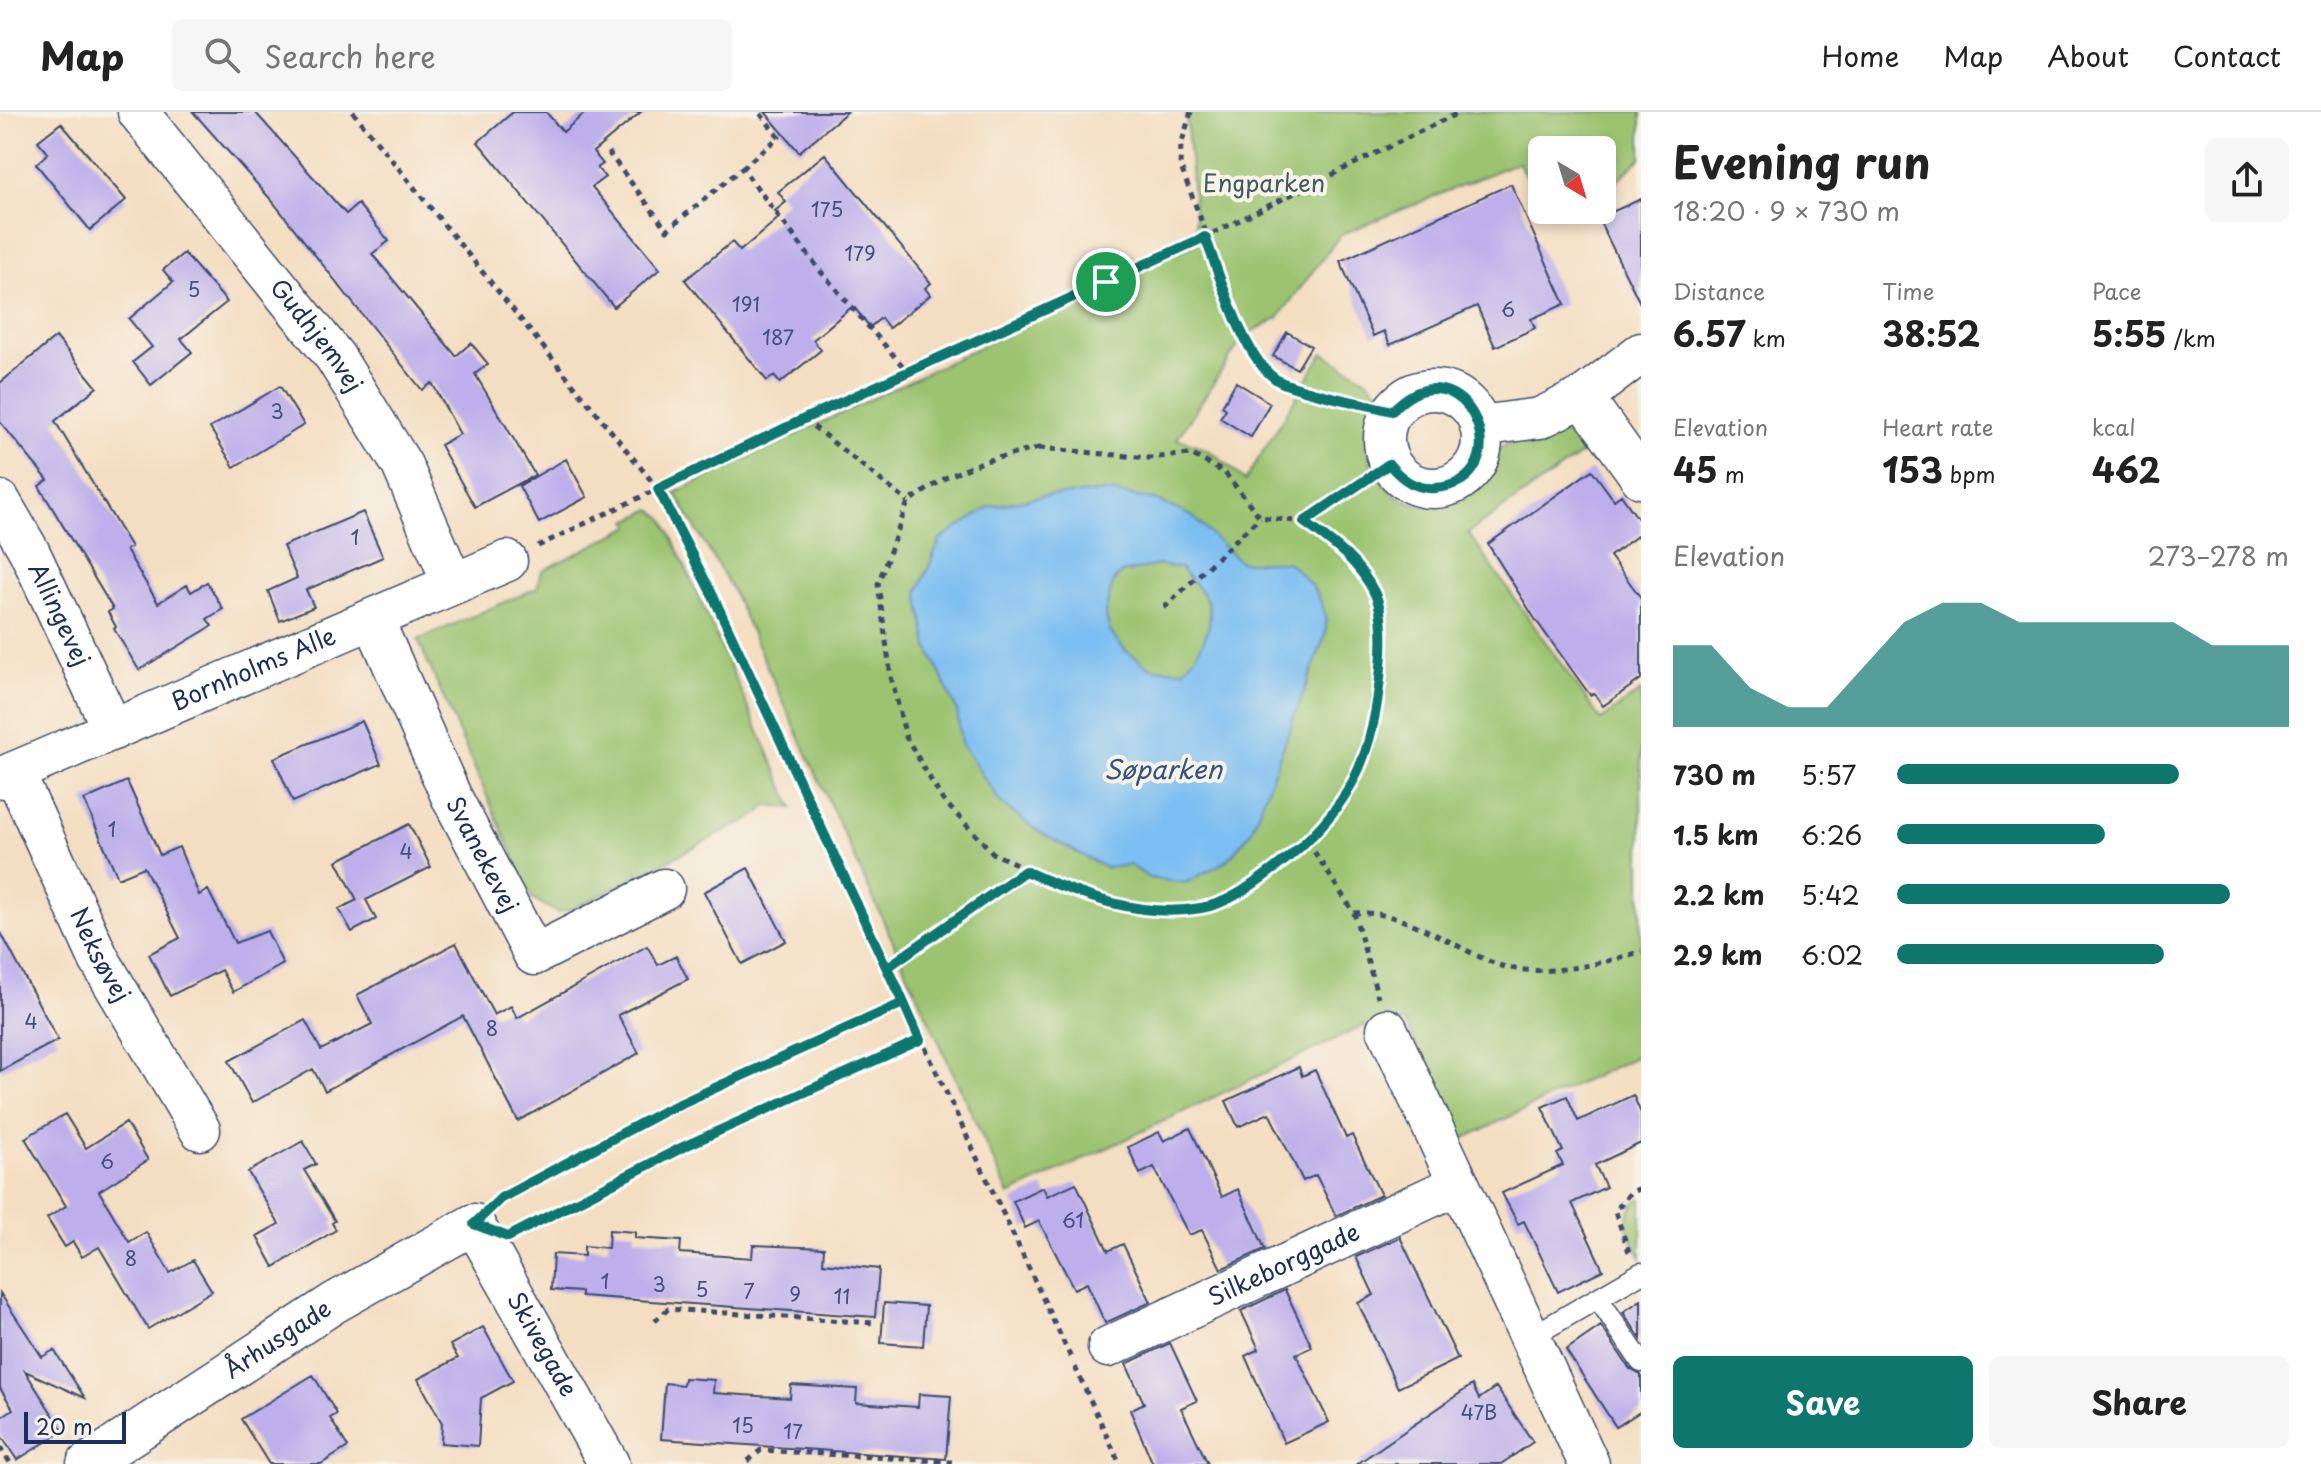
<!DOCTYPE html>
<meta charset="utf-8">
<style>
:root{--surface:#fff;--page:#f6f6f6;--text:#222;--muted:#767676;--line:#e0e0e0;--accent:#0f766e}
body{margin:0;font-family:"Playpen Sans",sans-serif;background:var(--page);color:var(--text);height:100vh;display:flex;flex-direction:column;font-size:30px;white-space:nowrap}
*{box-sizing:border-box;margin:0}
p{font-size:26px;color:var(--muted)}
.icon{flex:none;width:44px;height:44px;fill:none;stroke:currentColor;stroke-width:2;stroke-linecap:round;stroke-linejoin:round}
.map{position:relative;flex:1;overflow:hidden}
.sheet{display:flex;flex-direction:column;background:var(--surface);width:680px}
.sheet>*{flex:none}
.needle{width:52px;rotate:142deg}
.buttons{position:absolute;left:1528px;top:24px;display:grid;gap:16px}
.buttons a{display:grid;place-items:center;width:88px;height:88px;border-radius:12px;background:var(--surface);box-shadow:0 4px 12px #0003;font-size:40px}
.scale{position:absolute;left:24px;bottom:20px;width:102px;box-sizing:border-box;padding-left:8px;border:4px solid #1b2f5e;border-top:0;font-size:22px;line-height:28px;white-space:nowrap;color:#1b2f5e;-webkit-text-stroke:6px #f7f3e8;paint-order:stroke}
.pin{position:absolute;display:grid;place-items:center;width:68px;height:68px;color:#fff;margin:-34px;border:4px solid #fff;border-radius:50%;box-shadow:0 2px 8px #0007}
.round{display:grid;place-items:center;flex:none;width:84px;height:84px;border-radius:12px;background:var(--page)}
.headline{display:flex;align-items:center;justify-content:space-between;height:136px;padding:0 32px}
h1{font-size:44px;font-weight:700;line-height:60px}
.figures{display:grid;grid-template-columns:repeat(3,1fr);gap:12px;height:136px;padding:8px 32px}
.figures div{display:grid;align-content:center}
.figures b{font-size:34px;font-weight:700}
.figures small{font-size:22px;font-weight:400}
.figures p{font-size:22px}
.chart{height:224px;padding:16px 32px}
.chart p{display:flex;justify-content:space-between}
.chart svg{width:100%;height:144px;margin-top:8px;fill:var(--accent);opacity:.7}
.primary-button{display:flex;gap:16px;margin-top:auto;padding:16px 32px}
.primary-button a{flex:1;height:92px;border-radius:12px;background:var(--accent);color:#fff;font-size:32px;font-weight:700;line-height:92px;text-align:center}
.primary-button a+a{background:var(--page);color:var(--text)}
ul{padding:0 32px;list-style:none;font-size:26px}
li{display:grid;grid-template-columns:128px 96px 1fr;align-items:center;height:60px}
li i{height:20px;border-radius:10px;background:var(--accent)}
header{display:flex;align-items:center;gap:48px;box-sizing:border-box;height:112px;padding:0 40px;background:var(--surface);border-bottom:2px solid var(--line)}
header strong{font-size:38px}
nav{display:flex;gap:44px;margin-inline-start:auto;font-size:28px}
.search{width:560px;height:72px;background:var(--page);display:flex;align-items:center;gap:20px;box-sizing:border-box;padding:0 28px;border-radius:12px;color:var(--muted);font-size:30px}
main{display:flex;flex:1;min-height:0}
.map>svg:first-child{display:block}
.green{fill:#9bc36f;stroke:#5b7966;stroke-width:2}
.water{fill:#7bbef1;stroke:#4b76a8;stroke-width:2;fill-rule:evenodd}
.building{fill:#bcafeb}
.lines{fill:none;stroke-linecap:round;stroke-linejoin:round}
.service-casing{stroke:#3c496d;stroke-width:23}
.minor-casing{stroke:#3c496d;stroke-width:43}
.path{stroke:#3c496d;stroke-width:5;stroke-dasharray:6 6;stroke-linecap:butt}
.service{stroke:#fff;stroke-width:20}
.minor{stroke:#fff;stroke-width:40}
.route-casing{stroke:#fff;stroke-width:16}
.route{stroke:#0f766e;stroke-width:10}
.labels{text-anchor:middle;stroke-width:8;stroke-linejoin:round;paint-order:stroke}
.number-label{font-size:20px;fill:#434f81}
.park-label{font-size:24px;fill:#415b63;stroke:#f7f3e8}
.street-label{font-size:24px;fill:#1b2f5e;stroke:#f7f3e8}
.water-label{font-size:26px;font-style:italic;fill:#335383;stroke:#f7f3e8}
</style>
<header>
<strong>Map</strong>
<div class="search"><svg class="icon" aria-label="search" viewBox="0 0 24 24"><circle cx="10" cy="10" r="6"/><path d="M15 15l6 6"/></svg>Search here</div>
<nav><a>Home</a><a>Map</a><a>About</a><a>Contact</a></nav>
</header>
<main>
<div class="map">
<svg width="1641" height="1352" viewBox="0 0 1641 1352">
<rect width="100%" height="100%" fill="#f7f3e8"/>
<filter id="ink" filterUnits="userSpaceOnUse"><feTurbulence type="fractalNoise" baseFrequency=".0125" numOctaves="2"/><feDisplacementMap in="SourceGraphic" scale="16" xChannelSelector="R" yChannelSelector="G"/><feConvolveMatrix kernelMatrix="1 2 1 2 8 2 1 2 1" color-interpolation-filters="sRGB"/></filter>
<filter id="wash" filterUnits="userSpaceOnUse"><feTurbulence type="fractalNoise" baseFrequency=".006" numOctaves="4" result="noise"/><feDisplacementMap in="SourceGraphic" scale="32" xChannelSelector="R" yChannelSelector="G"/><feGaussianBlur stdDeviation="1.8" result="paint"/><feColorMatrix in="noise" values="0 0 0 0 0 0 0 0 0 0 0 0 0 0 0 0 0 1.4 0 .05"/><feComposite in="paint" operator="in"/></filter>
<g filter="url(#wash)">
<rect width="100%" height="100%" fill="#f4dec1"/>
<!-- green -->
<path class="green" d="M1186 0H1641V46L1602 83V38H1542V94L1518 50 1340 123 1278 206 1244 224 1177 327C1211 335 1219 345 1245 369L1323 241 1368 268 1380 283C1323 381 1463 447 1499 336L1572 308 1604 326 1468 421 1601 608 1641 579V942L1463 1027 1405 910 1363 914 1009 1083 731 476 675 381 1197 131Z
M652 397 664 407 793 696 766 693 759 702 575 796 558 801 532 786 418 528 537 476 542 459 631 414 628 409Z
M1641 1086V1146C1629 1125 1618 1103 1641 1086Z"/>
<!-- water -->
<path class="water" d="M1110 380 1155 388 1192 404 1240 450H1288C1311 471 1328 488 1326 521L1251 720 1227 749 1185 771 1149 766 1130 753 1106 756 1037 719 1001 691 961 631 957 599 928 535 918 480 940 428 989 395 1043 384ZM1159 453 1180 456C1188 466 1200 476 1206 487 1218 510 1199 543 1183 558L1151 556 1124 537 1111 521 1105 502 1113 470 1122 461Z"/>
<g id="blocks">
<!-- building -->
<path class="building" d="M193 0H255L346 102 358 92 389 129 372 142 456 244 471 231 488 252 475 262 535 363 475 395 440 333 460 322 432 271 422 278 273 90Z
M513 0H546L563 20 586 0H641L593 40 603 52 597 56 605 65 592 75 660 157 614 195 478 30Z
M765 0H847L799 40Z
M61 11 126 88 90 118 36 52 48 41 38 29Z
M825 42 931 171 925 176 930 183 889 216 881 206 870 215 853 194 813 228 821 238 780 271 774 264 767 269 685 168 732 130 740 139 780 105 775 99 786 90 778 80Z
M1511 72 1565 192 1531 207 1535 216 1495 235 1477 194 1390 233 1384 219 1373 224 1340 149Z
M1641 87V193L1598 106Z
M184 141 227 190 181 227 192 240 151 273 133 250 152 235 129 207 173 170 163 158Z
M1287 220 1311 234 1297 257 1273 244Z
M56 225 97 275 55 309 131 435 126 438 158 491 187 473 191 480 207 470 223 497 207 507 212 514 139 558 114 517 116 515 108 500 113 497 39 374 48 368 0 310V271Z
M1236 270 1270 291 1251 325 1220 306 1226 297 1222 294Z
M280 274 304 313 234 355 210 316Z
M566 347 587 385 539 411 519 374Z
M1592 358 1614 388 1621 383 1641 411V421L1610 444 1641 486V567L1603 594 1594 581 1590 583 1535 507 1488 432Z
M363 400 383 445 306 478 314 495 280 509 268 479 297 466 283 434Z
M362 609 381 652 293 690 274 646Z
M127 669 160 743 179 735 199 783 208 778 235 831 267 819 283 852 233 880 221 858 170 884 149 842 180 826 144 755 118 766 84 688Z
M409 712 431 755 366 788 376 807 352 820 339 797 357 788 337 749Z
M748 756 786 829 742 852 704 780Z
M0 819 58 928 0 959Z
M456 831 494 903 511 894 517 906 647 834 658 853 676 844 688 867 618 903 639 941 518 1009 463 904 325 979 313 957 252 991 229 949 305 908 321 938 372 912 357 883Z
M1299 955 1302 964 1315 958 1346 1026 1352 1023 1381 1083 1336 1104 1316 1063 1303 1069 1269 1001 1238 1015 1226 989Z
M1633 983 1641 1001V1031L1595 1053 1606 1075 1572 1091 1603 1158 1558 1180 1524 1109 1518 1112 1502 1081 1563 1053 1557 1042 1563 1039 1542 995 1567 984 1578 1009Z
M65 1002 86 1036 126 1011 148 1048 99 1079 129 1130 146 1120 170 1161 193 1148 212 1179 148 1217 99 1135 82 1145 73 1130 65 1135 47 1106 66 1094 25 1026Z
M1190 1016 1222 1085 1238 1077 1265 1137 1221 1157 1202 1118 1189 1123 1154 1055 1140 1062 1128 1035 1159 1020 1164 1029Z
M303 1029 316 1052 304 1058 335 1109 332 1111 336 1118 274 1155 257 1124 279 1112 248 1060Z
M1076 1071 1108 1139 1123 1132 1151 1190 1105 1211 1087 1171 1074 1177 1039 1109 1025 1116 1013 1089 1043 1075 1047 1084Z
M609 1118 635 1120V1126L681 1129 680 1141 752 1146 753 1133 824 1136 823 1151 879 1157 875 1205 581 1184V1180L551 1178 553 1142 584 1144V1134L608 1136Z
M1400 1125 1458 1247 1398 1276 1358 1191 1374 1183 1356 1145Z
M1285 1178 1312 1235 1296 1242 1329 1310 1284 1331 1245 1244 1259 1237 1241 1199Z
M0 1181 42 1245 54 1238 85 1286 25 1259 63 1319 17 1348 0 1322V1306L13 1297 0 1276Z
M1641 1188V1227L1623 1200Z
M884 1191 926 1194 923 1234 881 1231Z
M1601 1214 1630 1257 1641 1263V1299L1616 1315 1566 1238Z
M483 1215 513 1269 481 1286 478 1334 441 1331 442 1311 418 1267 458 1246 450 1233Z
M1170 1231 1197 1289 1181 1296 1208 1352H1153L1130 1298 1144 1291 1126 1252Z
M313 1263 337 1302 330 1306 348 1335 321 1352H269L241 1307Z
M684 1266 714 1268 713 1281 790 1286 791 1273 857 1277 856 1291 918 1295 919 1282 951 1284 946 1347 661 1327 665 1271 683 1273Z
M1472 1273 1479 1287 1496 1275 1533 1330 1501 1352H1357Z"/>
</g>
</g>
<g filter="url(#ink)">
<use href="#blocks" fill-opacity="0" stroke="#3c496d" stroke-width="2"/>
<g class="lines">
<!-- service casing -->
<g class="service-casing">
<path id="service" d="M1598 1186 1641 1250
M1529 1226 1641 1161"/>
</g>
<!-- minor casing -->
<g class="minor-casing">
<g id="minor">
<path id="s1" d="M138 0 335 245 402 353 453 472"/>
<circle cx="1433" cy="327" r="49"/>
<path d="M1583 285 1641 366"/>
<path d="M1480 314 1540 306 1583 285 1641 241"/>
<path id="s2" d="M0 389 29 439 113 618"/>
<path id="s3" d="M373 507 451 684 534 843 664 777"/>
<path id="s4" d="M14 660 99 847 200 1018"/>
<path id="s5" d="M0 666 507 449"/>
<path d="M1387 917 1589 1352"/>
<path id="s6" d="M1108 1235 1459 1072"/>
<path id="s7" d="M87 1352 334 1191 474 1112 609 1352"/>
</g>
</g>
<!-- path -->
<path class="path" d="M353 0 658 377 713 484 1071 1246
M1191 0 1181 33 1180 53 1250 235 1265 259 1281 270 1392 299
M608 40 667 118 742 56 822 161 908 260
M742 56 779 25 759 0
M804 307 908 390
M1039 336 1149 346 1191 342 1225 361 1260 405 1304 410 1348 441 1377 485 1382 539 1378 592 1366 641 1351 675 1333 704 1308 730 1249 776 1202 796 1146 798 1089 784 994 742 942 687 906 625 891 565 878 472 908 390 947 365 985 349Z
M1304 410 1389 352
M538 434 804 307 1205 125 1460 0
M1164 496 1260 405
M1308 730 1354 801 1378 885
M1354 801C1405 798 1449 833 1496 852 1536 867 1602 853 1641 839
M889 855 1025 759
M499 1089 664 999 903 891
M518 1120 683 1035 920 928
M1629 1140 1615 1099 1631 1080 1641 1076
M655 1209 668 1197 874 1211
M1075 1255 1120 1352
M0 1335 11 1352
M748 1349 761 1338 952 1350"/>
<!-- service -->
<use href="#service" class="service"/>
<!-- minor -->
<use href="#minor" class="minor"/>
</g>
</g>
<g class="lines" filter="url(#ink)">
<!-- route casing -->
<g class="route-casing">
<path id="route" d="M1106 170 804 307 658 377 713 484 903 891 664 999 501 1086 474 1112 508 1125 683 1035 920 928 888 855 1025 759C1079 783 1141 807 1201 796 1228 792 1254 772 1275 756 1349 699 1374 648 1381 555 1383 535 1384 501 1375 482 1359 449 1333 431 1304 410L1389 352C1401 367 1416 378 1436 376 1526 368 1464 223 1392 299 1357 290 1317 284 1283 271 1245 256 1220 162 1205 125L1106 170"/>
</g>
<!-- route -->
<use href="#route" class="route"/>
</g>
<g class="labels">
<!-- number labels -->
<g class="number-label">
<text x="827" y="105">175</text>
<text x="860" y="149">179</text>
<text x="194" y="185">5</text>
<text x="746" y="200">191</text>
<text x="1508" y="205">6</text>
<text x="778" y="233">187</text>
<text x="277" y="307">3</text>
<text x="355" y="433">1</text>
<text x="112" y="725">1</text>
<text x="406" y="747">4</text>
<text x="31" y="917">4</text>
<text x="492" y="924">8</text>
<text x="107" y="1057">6</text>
<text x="1073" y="1116">61</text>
<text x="131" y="1154">8</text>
<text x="605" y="1177">1</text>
<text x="659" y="1180">3</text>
<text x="702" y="1185">5</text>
<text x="749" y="1187">7</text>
<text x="795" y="1190">9</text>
<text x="842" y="1192">11</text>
<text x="1479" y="1308">47B</text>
<text x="743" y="1321">15</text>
<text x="793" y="1327">17</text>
</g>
<!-- park labels -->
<g class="park-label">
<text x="1264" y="80">Engparken</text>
</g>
<!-- street labels -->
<g class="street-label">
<text dy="8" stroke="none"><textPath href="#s1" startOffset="286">Gudhjemvej</textPath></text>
<text dy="8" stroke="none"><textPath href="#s2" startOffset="128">Allingevej</textPath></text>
<text dy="8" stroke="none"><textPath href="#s5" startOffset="276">Bornholms Alle</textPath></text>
<text dy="8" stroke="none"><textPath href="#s3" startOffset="260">Svanekevej</textPath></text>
<text dy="8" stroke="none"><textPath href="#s4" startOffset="202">Neksøvej</textPath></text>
<text dy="8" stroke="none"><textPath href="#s6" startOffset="194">Silkeborggade</textPath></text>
<text dy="8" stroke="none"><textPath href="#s7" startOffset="228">Århusgade</textPath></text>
<text dy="8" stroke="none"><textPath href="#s7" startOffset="594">Skivegade</textPath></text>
</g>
<!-- water labels -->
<g class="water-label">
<text x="1163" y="667">Søparken</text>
</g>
</g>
</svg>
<div class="buttons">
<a><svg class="needle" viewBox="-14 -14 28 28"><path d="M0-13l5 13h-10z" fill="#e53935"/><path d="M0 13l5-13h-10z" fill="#767676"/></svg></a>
</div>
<div class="scale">20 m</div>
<div class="pin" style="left:1106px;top:170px;background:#1e9e55"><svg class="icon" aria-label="arrive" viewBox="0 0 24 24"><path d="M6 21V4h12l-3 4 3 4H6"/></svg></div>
</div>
<section class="sheet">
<div class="headline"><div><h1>Evening run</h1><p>18:20 · 9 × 730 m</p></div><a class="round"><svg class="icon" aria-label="share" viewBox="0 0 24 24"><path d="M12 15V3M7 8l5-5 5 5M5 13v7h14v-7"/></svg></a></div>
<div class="figures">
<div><p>Distance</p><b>6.57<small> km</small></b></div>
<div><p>Time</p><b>38:52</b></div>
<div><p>Pace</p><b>5:55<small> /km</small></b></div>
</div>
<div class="figures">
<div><p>Elevation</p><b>45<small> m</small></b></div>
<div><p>Heart rate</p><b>153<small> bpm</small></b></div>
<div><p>kcal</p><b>462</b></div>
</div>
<div class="chart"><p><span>Elevation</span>273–278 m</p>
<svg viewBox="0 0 160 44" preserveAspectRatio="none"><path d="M0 44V19L10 19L20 32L30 38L40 38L50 25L60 12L70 6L80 6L90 12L100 12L110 12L120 12L130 12L140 19L150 19L160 19V44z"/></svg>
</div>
<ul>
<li><b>730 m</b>5:57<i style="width:72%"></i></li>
<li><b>1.5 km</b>6:26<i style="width:53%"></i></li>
<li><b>2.2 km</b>5:42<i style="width:85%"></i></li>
<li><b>2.9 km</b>6:02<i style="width:68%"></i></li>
</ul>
<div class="primary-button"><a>Save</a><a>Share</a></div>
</section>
</main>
